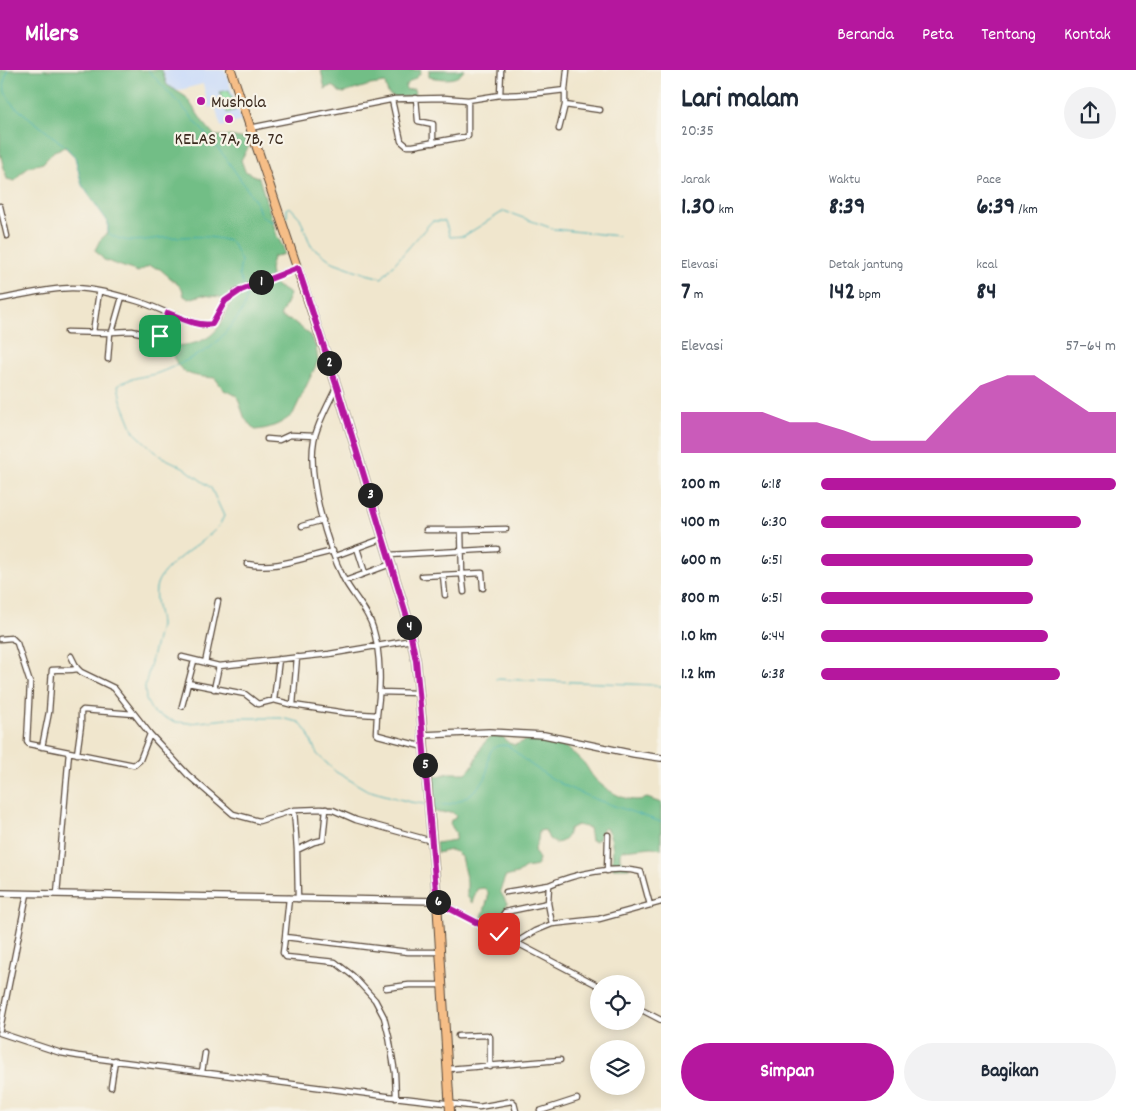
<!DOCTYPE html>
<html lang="id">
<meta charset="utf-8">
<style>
:root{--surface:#fff;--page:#f2f2f3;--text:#1f2937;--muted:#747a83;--accent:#b5179e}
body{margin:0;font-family:Dekko,sans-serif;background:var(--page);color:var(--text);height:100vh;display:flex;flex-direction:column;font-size:19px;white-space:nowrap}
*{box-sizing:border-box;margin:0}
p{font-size:16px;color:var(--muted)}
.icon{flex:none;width:28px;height:28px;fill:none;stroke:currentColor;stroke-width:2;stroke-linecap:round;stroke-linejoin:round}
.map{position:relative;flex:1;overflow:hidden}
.panel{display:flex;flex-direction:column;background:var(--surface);width:475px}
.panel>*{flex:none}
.fabs{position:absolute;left:590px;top:905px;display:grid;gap:10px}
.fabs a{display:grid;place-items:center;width:55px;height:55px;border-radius:50%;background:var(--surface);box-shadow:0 2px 12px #0003;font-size:25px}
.pin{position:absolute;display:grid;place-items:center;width:42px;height:42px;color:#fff;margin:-21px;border-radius:10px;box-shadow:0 2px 8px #0006}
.km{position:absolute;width:25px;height:25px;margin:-12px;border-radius:50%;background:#222;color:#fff;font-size:14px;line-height:25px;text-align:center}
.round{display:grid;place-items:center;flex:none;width:52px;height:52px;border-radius:26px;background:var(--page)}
.head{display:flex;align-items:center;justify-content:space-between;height:85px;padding:0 20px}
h1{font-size:28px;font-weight:800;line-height:38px}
.figures{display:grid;grid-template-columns:repeat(3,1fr);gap:8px;height:85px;padding:5px 20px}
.figures div{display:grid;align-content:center}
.figures b{font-size:25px;font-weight:800}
.figures small{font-size:14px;font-weight:400}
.figures p{font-size:14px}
.chart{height:140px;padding:10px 20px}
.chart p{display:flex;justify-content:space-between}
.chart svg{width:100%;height:90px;margin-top:5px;fill:var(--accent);opacity:.7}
.action{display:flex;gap:10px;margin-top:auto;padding:10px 20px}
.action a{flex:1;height:58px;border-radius:30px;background:var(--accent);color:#fff;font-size:20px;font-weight:800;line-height:58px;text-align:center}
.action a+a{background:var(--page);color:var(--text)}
ul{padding:0 20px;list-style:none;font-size:16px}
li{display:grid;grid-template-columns:80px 60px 1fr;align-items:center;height:38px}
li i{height:12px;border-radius:6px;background:var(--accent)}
header{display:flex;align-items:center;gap:30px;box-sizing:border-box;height:70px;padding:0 25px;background:var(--accent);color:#fff}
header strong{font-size:24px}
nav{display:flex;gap:28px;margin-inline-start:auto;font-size:18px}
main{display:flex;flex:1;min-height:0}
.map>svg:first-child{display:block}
.built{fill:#cbdcf9}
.green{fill:#8ddfa0;stroke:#64845f}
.forest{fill:#72be86;stroke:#567452}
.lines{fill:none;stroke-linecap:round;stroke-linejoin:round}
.stream{stroke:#39abb2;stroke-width:1}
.minor-casing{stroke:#564638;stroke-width:7}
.tertiary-casing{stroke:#564638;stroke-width:8}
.primary-casing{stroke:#564638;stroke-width:10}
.minor{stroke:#fff;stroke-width:4.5}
.tertiary{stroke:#fff;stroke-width:5.5}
.primary{stroke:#f6be87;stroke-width:8}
.route-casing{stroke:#fff;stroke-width:10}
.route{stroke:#b5179e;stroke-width:6}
.poi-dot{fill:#b5179e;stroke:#f7f3e8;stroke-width:2}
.labels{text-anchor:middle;stroke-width:4.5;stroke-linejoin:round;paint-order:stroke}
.poi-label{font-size:18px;fill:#3b2a1e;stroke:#f7f3e8;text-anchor:start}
</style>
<header>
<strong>Milers</strong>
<nav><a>Beranda</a><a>Peta</a><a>Tentang</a><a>Kontak</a></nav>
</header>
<main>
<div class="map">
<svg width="661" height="1041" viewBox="0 0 661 1041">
<rect width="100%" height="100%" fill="#f7f3e8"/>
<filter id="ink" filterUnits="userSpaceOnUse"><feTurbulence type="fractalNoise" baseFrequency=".02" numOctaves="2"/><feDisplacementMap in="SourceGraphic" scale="10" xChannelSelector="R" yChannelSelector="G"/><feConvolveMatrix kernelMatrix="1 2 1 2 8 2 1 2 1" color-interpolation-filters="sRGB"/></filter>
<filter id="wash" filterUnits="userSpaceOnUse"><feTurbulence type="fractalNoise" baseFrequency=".0096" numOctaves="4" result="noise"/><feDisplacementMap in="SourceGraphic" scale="20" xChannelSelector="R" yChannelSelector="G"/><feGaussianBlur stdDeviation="1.12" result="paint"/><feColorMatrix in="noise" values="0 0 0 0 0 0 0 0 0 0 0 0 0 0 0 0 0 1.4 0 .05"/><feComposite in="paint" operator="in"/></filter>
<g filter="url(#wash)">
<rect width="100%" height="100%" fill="#f0e6cd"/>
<!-- built -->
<path class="built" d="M162 0H225L242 51 221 57 215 36 209 38 203 14 176 21 167 15Z"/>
<!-- green -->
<path class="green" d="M229 20 236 40 227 43 220 22Z"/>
<!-- forest -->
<path class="forest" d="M0 0H162L167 15 186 27 203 52 215 66H230L245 69 249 76 241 90 245 101 259 108 277 166 283 177 284 184 273 187 270 199 272 213 290 224 280 247 294 252 309 264 316 277 318 291 293 344C282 354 269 359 255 360L245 349 237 326 224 320 215 308C189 306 176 304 171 276 206 275 220 265 231 231L220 227 202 225 189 229 184 226 182 218 160 199 149 196 138 202 104 190 95 180 100 170 108 163V152L82 115 75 87 65 77 54 81 43 93 28 97 20 104 15 111 7 109 0 83Z
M321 0H421C419 9 409 10 405 17L407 20 414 19 415 25C406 26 396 30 388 24L385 13 370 15 344 23 339 22 336 18 332 16 325 19Z
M429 0H464C458 12 441 9 429 7Z
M492 666 503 667 509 673 515 675C521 673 526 669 533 669 552 666 572 680 584 693 588 698 591 705 595 709 608 722 630 735 647 728L661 733V779L652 777 623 780 620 783V790L629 795V798H613C612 785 615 770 606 758L602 759 599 769 595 771 591 770 589 758 577 755 569 759C567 768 565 772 555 773L549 769 545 760 539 761 538 770 534 781 539 789 537 796 525 798 517 804 505 807 500 821 507 833 499 863 481 851 488 828V822L484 818 477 819 472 833 467 826V812L461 787 456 782 450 780 437 783 436 773 455 770 456 763 450 754 451 750 454 749 456 746 452 742 440 743 429 740 426 710 449 703H466C481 690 476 676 492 666Z"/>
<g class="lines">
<!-- stream -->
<path class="stream" d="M8 0 4 12 5 22 13 35 65 76 75 87 82 115 108 152V163C125 175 142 170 161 168 184 167 210 164 232 172L241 191 239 205 244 216
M148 0 188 43 225 87 256 132 261 146 272 152 279 149
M285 147H287V139L290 137 300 148 311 176 333 192 366 204 382 208 432 151H445L450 167 464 166 504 141 554 159 618 166
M245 220C249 231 242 243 235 251 227 260 220 270 211 277 201 284 166 301 155 304 141 307 130 308 118 315L121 330 134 362 160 386 183 397 211 418 224 446C222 450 220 455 216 459 201 475 159 496 156 518 154 532 160 543 160 556L145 616 146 630 153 643 176 652 190 653 236 648H281L299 652 307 662 317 684 336 702 367 720 410 732 425 734
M496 609 656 615 661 617
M431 735C451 737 466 730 479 716 481 713 485 710 486 707 490 695 483 675 505 675 510 675 513 680 517 683 526 692 537 699 548 706 582 728 623 738 661 752"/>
</g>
</g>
<g filter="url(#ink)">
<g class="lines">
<!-- minor casing -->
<g class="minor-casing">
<path id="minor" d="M501 0 500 25C522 25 543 23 565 20L567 0
M416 28 418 51 433 54V73
M392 30 401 71 407 76H413L468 66V30
M565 35 600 40
M250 58 395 29 444 28 468 30 500 25
M559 59 565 35V20
M0 136 7 166
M0 229C24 225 48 218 72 218 93 218 117 225 137 231 161 238 184 254 210 255 220 250 220 234 230 227 248 212 275 207 297 198
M67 262 110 263
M93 262 99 222
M112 262 132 261 159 267 162 262 167 243
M108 289 110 263 112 262 122 227
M267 369 279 370 290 365 315 366
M302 456 323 450
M426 460H461
M357 478 365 503
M389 485 497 479
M335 486 384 468
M247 494C276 500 305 487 333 481
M443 505 445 525
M422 506 462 504 464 522
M345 511 391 494
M483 518 482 503 462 504 461 460 506 459
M0 569 12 568 17 573 30 613 27 672 29 674 69 682 57 824
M71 586 77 598 81 602 114 618 150 664 188 705 233 744 259 751 294 740 321 739 333 740 356 750 432 771
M182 587 219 596 329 584 412 570
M297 587 293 635 346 643 377 645C381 619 381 584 373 558 368 540 353 526 344 509 327 476 307 408 314 370 318 352 328 335 336 318
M205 593 218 531
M188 613 245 624 258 634 274 630 293 635
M214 619 219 596
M379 622 419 623
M274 630 279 589
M182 636 194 591
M377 645 376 663 378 665 424 677
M42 677 49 642 52 600C61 599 68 601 77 599
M69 682 134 695 140 690 150 664
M77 684 81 655V642L83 640 134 644
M294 740 297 780
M607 801 608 765
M506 822 549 815
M289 828 285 867 408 882H441
M298 829 297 780 314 772 323 770 326 739
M437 831 599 916
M552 854 548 833 549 815C574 804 614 795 641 802L650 835
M501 864 503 845 505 842 548 833
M285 867 283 883 286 887 335 892 353 906 375 930 384 947 389 967 395 1003 396 1028
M517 872 535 861 552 854 599 849 661 832
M386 918 409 915H442
M636 937 661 950
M0 959 27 824
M0 963 61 983 78 986 377 1025 479 1037 512 1031 514 1033 516 1041
M458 966 487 965 490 967V997
M448 999 560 990
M202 1002 205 983
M111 1017 115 990
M540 1041 577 1029"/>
</g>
<!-- tertiary casing -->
<g class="tertiary-casing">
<path id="tertiary" d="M423 665 489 662 544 665 634 684 661 688
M0 823 437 831"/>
</g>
<!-- primary casing -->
<g class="primary-casing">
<path id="primary" d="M231 0 337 317 407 547 416 591 423 665 437 831 450 1041"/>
</g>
<!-- minor -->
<use href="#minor" class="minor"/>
<!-- tertiary -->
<use href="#tertiary" class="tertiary"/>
<!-- primary -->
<use href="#primary" class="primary"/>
</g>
</g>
<g class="lines" filter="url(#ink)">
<!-- route casing -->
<g class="route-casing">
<path id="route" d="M160 266 168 243C181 248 198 257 212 254L225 231 241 220 298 198 337 317 407 547 416 591 419 623 437 832 499 864"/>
</g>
<!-- route -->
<use href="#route" class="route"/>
</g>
<!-- markers -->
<g class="poi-dot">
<circle cx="201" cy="31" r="5"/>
<circle cx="229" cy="49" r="5"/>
</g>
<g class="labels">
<!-- poi labels -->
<g class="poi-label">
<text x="211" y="37">Mushola</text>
<text x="229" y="74" text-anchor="middle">KELAS 7A, 7B, 7C</text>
</g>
</g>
</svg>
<div class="fabs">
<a><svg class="icon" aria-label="locate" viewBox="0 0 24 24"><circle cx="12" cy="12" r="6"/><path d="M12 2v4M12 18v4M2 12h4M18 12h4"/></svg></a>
<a><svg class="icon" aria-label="layers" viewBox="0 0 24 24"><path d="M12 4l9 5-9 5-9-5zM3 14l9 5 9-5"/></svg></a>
</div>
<div class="pin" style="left:160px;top:266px;background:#1e9e55"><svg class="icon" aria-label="arrive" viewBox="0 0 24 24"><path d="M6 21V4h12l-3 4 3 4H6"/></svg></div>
<div class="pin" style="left:499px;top:864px;background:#d93025"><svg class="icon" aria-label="check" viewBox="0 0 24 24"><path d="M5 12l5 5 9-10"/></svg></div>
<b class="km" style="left:261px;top:212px">1</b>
<b class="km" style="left:329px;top:293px">2</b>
<b class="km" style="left:370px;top:425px">3</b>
<b class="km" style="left:409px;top:557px">4</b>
<b class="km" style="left:425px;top:695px">5</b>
<b class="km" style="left:438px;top:832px">6</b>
</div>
<section class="panel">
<div class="head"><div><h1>Lari malam</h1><p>20:35</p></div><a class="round"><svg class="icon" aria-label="share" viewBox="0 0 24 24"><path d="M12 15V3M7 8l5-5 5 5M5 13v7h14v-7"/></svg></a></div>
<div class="figures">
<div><p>Jarak</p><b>1.30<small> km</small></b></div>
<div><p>Waktu</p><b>8:39</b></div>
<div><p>Pace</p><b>6:39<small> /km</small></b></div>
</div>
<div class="figures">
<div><p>Elevasi</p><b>7<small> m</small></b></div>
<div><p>Detak jantung</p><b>142<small> bpm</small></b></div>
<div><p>kcal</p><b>84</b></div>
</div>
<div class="chart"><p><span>Elevasi</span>57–64 m</p>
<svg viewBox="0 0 160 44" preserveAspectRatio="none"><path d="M0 44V24L10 24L20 24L30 24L40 29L50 29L60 33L70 38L80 38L90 38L100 24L110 11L120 6L130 6L140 15L150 24L160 24V44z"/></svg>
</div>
<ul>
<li><b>200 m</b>6:18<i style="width:100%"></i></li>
<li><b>400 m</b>6:30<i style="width:88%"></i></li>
<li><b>600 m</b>6:51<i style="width:72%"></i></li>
<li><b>800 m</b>6:51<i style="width:72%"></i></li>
<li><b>1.0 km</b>6:44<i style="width:77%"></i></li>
<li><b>1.2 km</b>6:38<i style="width:81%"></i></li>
</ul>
<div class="action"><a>Simpan</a><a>Bagikan</a></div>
</section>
</main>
